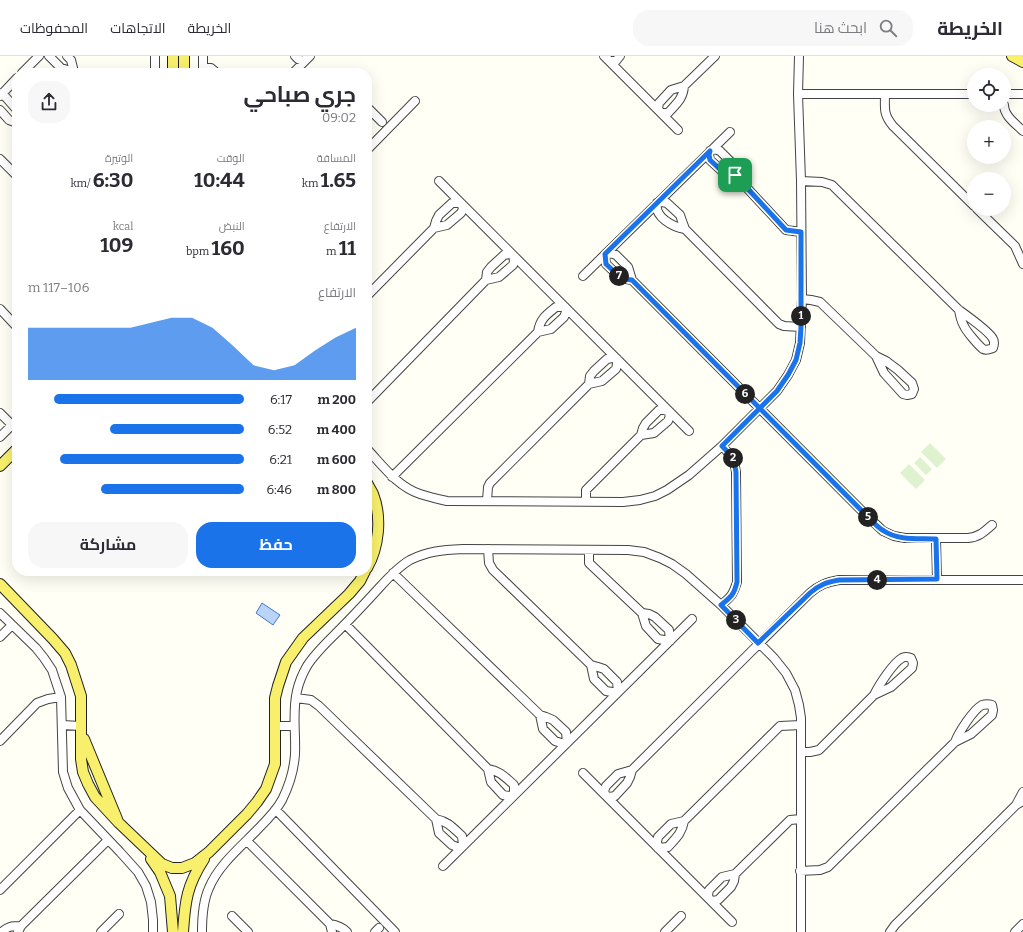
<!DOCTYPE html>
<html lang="ar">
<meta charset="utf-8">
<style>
:root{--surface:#fff;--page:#f7f7f7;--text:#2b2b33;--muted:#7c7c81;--line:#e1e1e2;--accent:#1a73e8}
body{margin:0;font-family:Bitter,Cairo,serif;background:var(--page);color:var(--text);direction:rtl;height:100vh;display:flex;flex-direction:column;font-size:15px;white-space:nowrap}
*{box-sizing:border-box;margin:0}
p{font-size:13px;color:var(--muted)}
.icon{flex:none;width:22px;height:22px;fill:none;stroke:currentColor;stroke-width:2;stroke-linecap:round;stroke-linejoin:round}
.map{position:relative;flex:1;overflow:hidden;direction:ltr}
.sheet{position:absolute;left:12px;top:12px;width:360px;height:508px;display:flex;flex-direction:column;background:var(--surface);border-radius:16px;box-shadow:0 4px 16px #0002;direction:rtl}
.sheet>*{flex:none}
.buttons{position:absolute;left:967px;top:12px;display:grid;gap:8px}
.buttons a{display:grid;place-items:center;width:44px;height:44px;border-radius:50%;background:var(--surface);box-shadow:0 4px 16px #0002;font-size:20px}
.pin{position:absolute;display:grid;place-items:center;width:34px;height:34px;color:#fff;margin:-17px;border-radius:8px;box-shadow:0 2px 6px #0006}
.km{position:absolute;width:20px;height:20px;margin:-10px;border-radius:50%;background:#222;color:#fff;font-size:11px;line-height:20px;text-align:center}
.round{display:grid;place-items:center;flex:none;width:42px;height:42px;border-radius:16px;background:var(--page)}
.overview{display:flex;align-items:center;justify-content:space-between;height:68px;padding:0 16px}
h1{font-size:22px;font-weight:700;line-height:30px}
.metrics{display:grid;grid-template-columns:repeat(3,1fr);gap:6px;height:68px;padding:4px 16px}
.metrics div{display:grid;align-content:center}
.metrics b{font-size:20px;font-weight:700}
.metrics small{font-size:11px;font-weight:400}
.metrics p{font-size:11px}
.chart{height:112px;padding:8px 16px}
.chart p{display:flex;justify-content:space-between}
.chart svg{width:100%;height:72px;margin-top:4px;fill:var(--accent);opacity:.7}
.button{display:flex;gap:8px;margin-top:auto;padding:8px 16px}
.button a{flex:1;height:46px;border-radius:16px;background:var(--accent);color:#fff;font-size:16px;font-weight:700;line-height:46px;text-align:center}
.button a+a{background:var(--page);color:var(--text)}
ul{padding:0 16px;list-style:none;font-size:13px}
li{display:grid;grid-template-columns:64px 48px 1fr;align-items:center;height:30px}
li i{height:10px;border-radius:5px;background:var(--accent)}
header{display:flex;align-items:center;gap:24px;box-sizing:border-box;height:56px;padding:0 20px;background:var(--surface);border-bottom:1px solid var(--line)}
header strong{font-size:19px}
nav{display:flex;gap:22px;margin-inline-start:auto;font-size:14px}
.search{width:280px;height:36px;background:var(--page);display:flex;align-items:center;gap:10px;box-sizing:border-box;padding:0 14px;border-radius:16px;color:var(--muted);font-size:15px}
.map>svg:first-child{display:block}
.pitch{fill:#dff2cf}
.water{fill:#b9d4f7;stroke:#407bce}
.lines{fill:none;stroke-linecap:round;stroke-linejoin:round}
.minor-casing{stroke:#444;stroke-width:10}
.major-casing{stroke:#222;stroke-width:12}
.minor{stroke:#fff;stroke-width:8}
.major{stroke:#f8f06c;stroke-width:10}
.route-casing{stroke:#fff;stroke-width:8}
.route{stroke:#1a73e8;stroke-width:5}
</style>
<header>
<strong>الخريطة</strong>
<div class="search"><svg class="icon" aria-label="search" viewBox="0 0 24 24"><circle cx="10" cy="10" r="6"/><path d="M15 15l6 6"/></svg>ابحث هنا</div>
<nav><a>الخريطة</a><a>الاتجاهات</a><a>المحفوظات</a></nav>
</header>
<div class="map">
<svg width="1023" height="876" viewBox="0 0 1023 876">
<rect width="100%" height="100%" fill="#fffff5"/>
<!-- pitch -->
<path class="pitch" d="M930 387 946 403 937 412 921 396Z
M920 401 932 413 926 419 914 407Z
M909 408 925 424 916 433 900 417Z"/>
<!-- water -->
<path class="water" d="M262 547 280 559 273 569 256 557Z"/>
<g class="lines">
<!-- minor casing -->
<g class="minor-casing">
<path id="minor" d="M49 0 61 12 74 16 71 4 67 0
M203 0V17
M295 0 298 3 303 5 307 2
M604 0 678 74
M607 2 608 4 611 5H616L620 0
M203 12H211L217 17
M22 17 39 0
M155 17V0
M293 17 310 0
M684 30C683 43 677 47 668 57H663L660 56 658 52 659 47 671 34 684 30 715 0
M2 37 17 54
M798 38H974
M885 38C885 53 883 58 893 70L974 150
M1004 38H1023
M0 40 17 22
M1004 49C1004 60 1016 68 1023 75
M367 51 382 66
M0 54 9 64 17 67
M367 94 415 45
M0 103 17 120
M735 119H729L723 116 710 104 709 99 710 95 715 93 720 95 732 107 735 119 786 174 801 176
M439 125 689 375
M801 125 822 126 832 129 959 254C966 259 990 276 993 283 995 286 994 289 993 292 990 293 987 295 983 293 979 290 966 275 964 270 961 265 960 260 959 254
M977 153 1015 190 1023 208
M685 173C673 171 654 161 657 147L662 146 667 147 680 159 682 165 685 173 779 268 784 270 801 271
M583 220 730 76
M632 224C619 223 615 216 606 208L605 199 611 197 616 199 628 211 632 224 865 458 883 475 894 480 905 482H968C979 481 984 476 992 469
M367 240 434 172 436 165 439 159 452 147H458L462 148 463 153 461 157 447 169 434 172
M802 243 811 244 820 246 876 300 884 317 903 338 907 339 912 338 914 333 912 327 898 314 886 305 876 300
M0 253 17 271
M367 346 486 224 487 216 491 211 504 199 509 198 513 199 514 205 513 209 499 221 486 224
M0 357 12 369
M0 381 17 364
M367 393C383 410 397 430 420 438 429 441 438 443 447 445L623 446 640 444 655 440 667 434 689 419 722 390 777 335 788 319 796 304 800 287 802 243 801 125 798 38 799 0
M392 421 538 276C540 263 546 259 556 251H565L566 256 564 261 551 273 538 276
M487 445 488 431 490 427 589 328 590 320 594 315 607 303 612 302 617 303V308L616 313 602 325 589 328
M586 445V434L641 379 643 372 646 367 659 354H664L668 355 670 360 668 365 654 377 641 379
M936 483 937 523
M488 493 489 507 493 514 591 609 594 623 606 635 612 636H618L617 626 604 613 598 611 591 609
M589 494V507L642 557 649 558 655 561 669 574 670 585 658 583 646 570 642 557
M393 517 540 659 543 673 555 685 561 687H567L566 676 553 664 546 661 540 659
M721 549C731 541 733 539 737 526L736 416C734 403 732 400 722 390
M0 557 36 592 44 602 52 614 61 641 63 716 68 732 80 754 120 796 138 816 146 830 151 846 153 864V876
M345 568 488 713 491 726 503 739 509 740 514 739V729C505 721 500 715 488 713
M0 581 12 569
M296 642 311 644 319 650 436 763 439 777 452 789 457 791 463 790 462 780C453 772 449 766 436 763
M62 669 81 670
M275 670H294
M0 685 37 647 48 643 61 641
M801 696H810L819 694 874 639 891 631 912 612 913 607 911 602C908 601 905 600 902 602 893 607 879 629 874 639
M632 714 630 721 627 727 615 740 610 741 606 740 604 735 606 730 618 718 632 714 810 537C819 529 827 526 839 524H1023
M583 717 732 866
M1016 749 1023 736
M276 754 395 876
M684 765C682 777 676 782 668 791L658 792 657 786 658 781 671 768 684 765 780 670 801 669
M247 785 330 868 332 876
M443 810 692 563
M800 815 820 814 828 811 955 686 971 678 992 659 993 654 992 649C988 648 986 648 982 649 973 654 959 676 955 686
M735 818 734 825 731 831 718 844 713 845 709 843 708 839 709 834 722 821 735 818 790 764 801 763
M0 834 80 754
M232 860 248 876
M330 868C337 869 342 871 347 876
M2 876C8 870 12 870 21 870
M18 876 21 870 108 784
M101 876 119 858
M202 876C202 861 203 845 209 832 219 808 242 790 259 772 268 763 276 755 282 744 289 730 294 714 295 698 296 677 292 656 297 635 299 626 303 617 307 610 317 594 333 581 346 567 357 556 368 544 379 532 388 522 398 511 410 504 428 495 443 494 463 493L628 494 644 496 660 502 672 508 686 518 721 549 774 602 786 617 795 634 799 649 801 662V876
M375 876 379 872
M665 876 681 860
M890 876 895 869 1016 749 1023 745
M1015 876 1023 868"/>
</g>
<!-- major casing -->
<g class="major-casing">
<path id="major" d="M184 0V17
M1012 0 1023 6
M173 17V0
M0 410 17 393
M367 427C369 431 371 434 373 438 382 461 379 491 367 512
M0 528 53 583 65 597 71 609 81 640V703L83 716 88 728 95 741 119 767 162 808 172 812H182L195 807 209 796 247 758 257 746 266 733 275 708V642L278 630 286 606 303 582 349 538 360 525 365 515
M84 683 117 763
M151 803 160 816 170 840 173 876
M183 876C185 845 187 829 204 803"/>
</g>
<!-- minor -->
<use href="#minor" class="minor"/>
<!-- major -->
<use href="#major" class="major"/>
</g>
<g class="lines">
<!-- route casing -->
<g class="route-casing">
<path id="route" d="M735 119 786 174 801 176V271L800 287 796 304 788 319 777 335 722 390C732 400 734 403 736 416L737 526C734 539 731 541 721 549L758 587 810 537C819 529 827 526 839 524L937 523 936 483C919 482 899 485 884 475 877 471 871 464 865 458L632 224C619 223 615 216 606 208L605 198 710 95 709 99 710 104 723 116 729 119H735"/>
</g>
<!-- route -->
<use href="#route" class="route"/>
</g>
</svg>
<div class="buttons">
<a><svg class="icon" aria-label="locate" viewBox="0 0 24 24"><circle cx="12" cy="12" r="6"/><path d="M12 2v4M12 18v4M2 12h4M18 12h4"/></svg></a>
<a>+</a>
<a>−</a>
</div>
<div class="pin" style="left:735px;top:119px;background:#1e9e55"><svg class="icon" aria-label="arrive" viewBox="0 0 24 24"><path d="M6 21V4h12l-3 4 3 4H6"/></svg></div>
<b class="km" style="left:801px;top:260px">1</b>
<b class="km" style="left:733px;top:402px">2</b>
<b class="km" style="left:736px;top:564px">3</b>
<b class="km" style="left:877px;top:524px">4</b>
<b class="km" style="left:868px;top:461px">5</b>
<b class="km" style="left:745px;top:338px">6</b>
<b class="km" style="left:619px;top:220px">7</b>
<section class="sheet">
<div class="overview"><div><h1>جري صباحي</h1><p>09:02</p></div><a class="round"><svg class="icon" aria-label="share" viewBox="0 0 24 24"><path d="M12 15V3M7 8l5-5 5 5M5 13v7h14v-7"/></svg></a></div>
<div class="metrics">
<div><p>المسافة</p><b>1.65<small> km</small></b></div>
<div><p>الوقت</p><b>10:44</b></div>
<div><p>الوتيرة</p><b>6:30<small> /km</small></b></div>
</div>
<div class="metrics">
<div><p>الارتفاع</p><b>11<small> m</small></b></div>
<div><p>النبض</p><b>160<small> bpm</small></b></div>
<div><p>kcal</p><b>109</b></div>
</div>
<div class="chart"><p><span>الارتفاع</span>106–117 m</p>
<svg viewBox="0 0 160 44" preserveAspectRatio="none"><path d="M0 44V12L10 12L20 12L30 12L40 12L50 12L60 9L70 6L80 6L90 12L100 23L110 35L120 38L130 35L140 26L150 18L160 12V44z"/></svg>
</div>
<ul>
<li><b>200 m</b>6:17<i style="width:88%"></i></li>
<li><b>400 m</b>6:52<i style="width:62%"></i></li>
<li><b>600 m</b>6:21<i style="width:85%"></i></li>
<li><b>800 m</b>6:46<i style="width:66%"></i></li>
</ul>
<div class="button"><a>حفظ</a><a>مشاركة</a></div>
</section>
</div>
